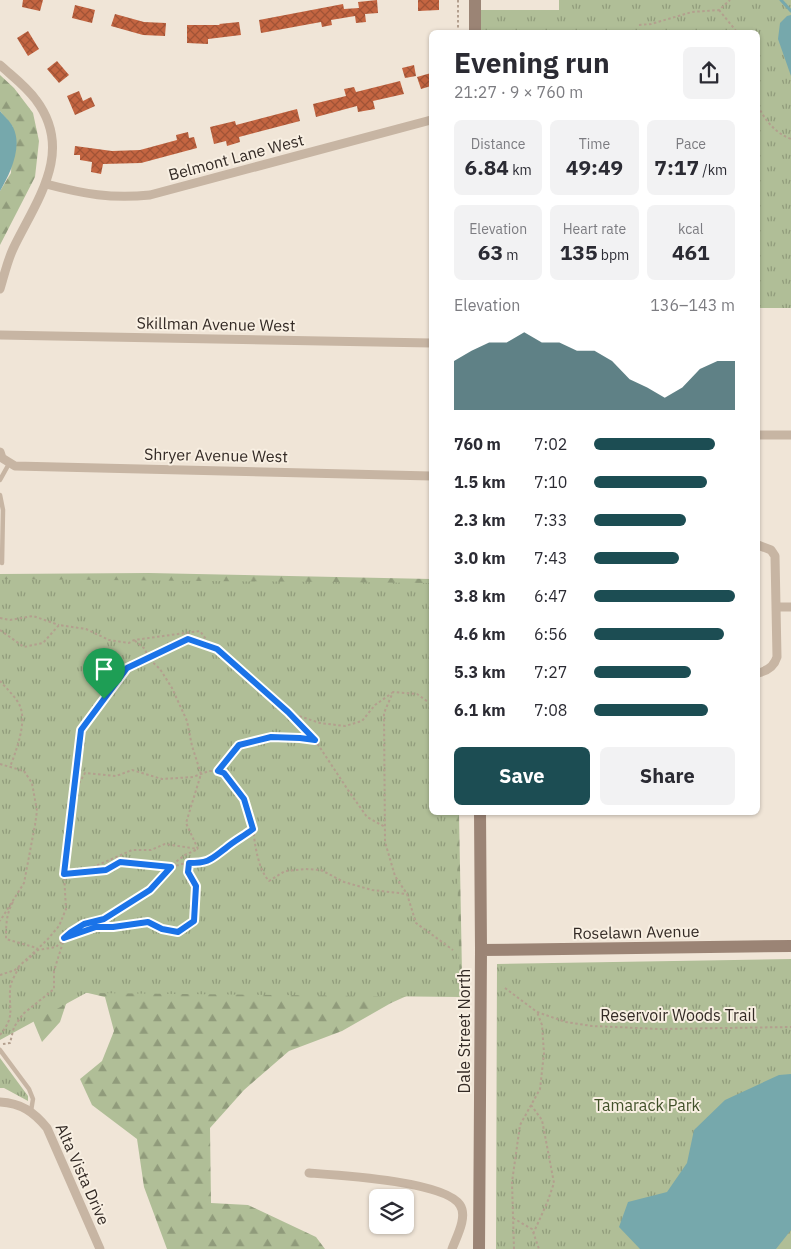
<!DOCTYPE html>
<meta charset="utf-8">
<style>
:root{--surface:#fff;--page:#f2f2f3;--text:#2b2b33;--muted:#7c7c81;--accent:#1c4d53}
body{margin:0;font-family:"IBM Plex Sans",sans-serif;background:var(--page);color:var(--text);height:100vh;display:flex;flex-direction:column;font-size:19px;white-space:nowrap}
*{box-sizing:border-box;margin:0}
p{font-size:16px;color:var(--muted)}
.icon{flex:none;width:28px;height:28px;fill:none;stroke:currentColor;stroke-width:2;stroke-linecap:round;stroke-linejoin:round}
.map{position:relative;flex:1;overflow:hidden}
.details{position:absolute;left:429px;top:30px;width:331px;height:785px;display:flex;flex-direction:column;background:var(--surface);border-radius:8px;box-shadow:0 1px 4px #0004}
.details>*{flex:none}
.buttons{position:absolute;left:369px;top:1189px;display:grid;gap:10px}
.buttons a{display:grid;place-items:center;width:45px;height:45px;border-radius:8px;background:var(--surface);box-shadow:0 1px 4px #0004;font-size:25px}
.pin{position:absolute;display:grid;place-items:center;width:42px;height:42px;color:#fff;margin:-51px -21px;border-radius:50% 50% 50% 0;rotate:-45deg;box-shadow:0 0 5px #0007}
.pin .icon{rotate:45deg}
.round{display:grid;place-items:center;flex:none;width:52px;height:52px;border-radius:8px;background:var(--page)}
.overview{display:flex;align-items:center;justify-content:space-between;height:85px;padding:0 25px}
h1{font-size:28px;font-weight:800;line-height:38px}
.figures{display:grid;grid-template-columns:repeat(3,1fr);gap:8px;height:85px;padding:5px 25px}
.figures div{display:grid;align-content:center;border-radius:8px;background:var(--page);text-align:center}
.figures b{font-size:21px;font-weight:800}
.figures small{font-size:14px;font-weight:400}
.figures p{font-size:14px}
.chart{height:140px;padding:10px 25px}
.chart p{display:flex;justify-content:space-between}
.chart svg{width:100%;height:90px;margin-top:5px;fill:var(--accent);opacity:.7}
.primary-button{display:flex;gap:10px;margin-top:auto;padding:10px 25px}
.primary-button a{flex:1;height:58px;border-radius:8px;background:var(--accent);color:#fff;font-size:20px;font-weight:800;line-height:58px;text-align:center}
.primary-button a+a{background:var(--page);color:var(--text)}
ul{padding:0 25px;list-style:none;font-size:16px}
li{display:grid;grid-template-columns:80px 60px 1fr;align-items:center;height:38px}
li i{height:12px;border-radius:6px;background:var(--accent)}
.map>svg:first-child{display:block}
.forest{fill:url(#forest-firs)}
.park{fill:url(#park-tufts)}
.water{fill:#76a8ac}
.lines{fill:none;stroke-linecap:round;stroke-linejoin:round}
.stream{stroke:#76a8ac;stroke-width:3}
.building{fill:url(#building-cross-hatch)}
.path{stroke:#b39f8e;stroke-width:2;stroke-dasharray:2.5 2.5;stroke-linecap:butt}
.lane{stroke:#c7b5a3;stroke-width:4.5}
.street{stroke:#c7b5a3;stroke-width:9}
.secondary{stroke:#9b8475;stroke-width:12}
.route-casing{stroke:#fff;stroke-width:10}
.route{stroke:#1a73e8;stroke-width:6}
.labels{text-anchor:middle;stroke-width:4;stroke-linejoin:round;paint-order:stroke}
.street-label{font-size:16px;fill:#332a25;stroke:#f8efe2}
.park-label{font-size:16px;fill:#415029;stroke:#f8efe2}
</style>
<div class="map">
<svg width="791" height="1249" viewBox="0 0 791 1249">
<defs>
<pattern id="forest-firs" width="22" height="20" patternUnits="userSpaceOnUse" patternTransform="scale(1.25)"><rect width="22" height="20" fill="#b0be97"/><path d="M5 1l3.5 6h-7zM16 11l3.5 6h-7z" fill="#909b7b"/></pattern>
<pattern id="park-tufts" width="24" height="20" patternUnits="userSpaceOnUse" patternTransform="scale(1.25)"><rect width="24" height="20" fill="#b0be97"/><path d="M3 7l-1-3M5 7V3M7 7l1-3M15 17l-1-3M17 17v-4M19 17l1-3" fill="none" stroke="#909b7b"/></pattern>
<pattern id="building-cross-hatch" width="8" height="8" patternUnits="userSpaceOnUse" patternTransform="scale(1.25)"><rect width="8" height="8" fill="#c46541"/><path d="M0 0l8 8M0 8l8-8" fill="none" stroke="#a05336"/></pattern>
</defs>
<rect width="100%" height="100%" fill="#f0e5d7"/>
<!-- forest -->
<path class="forest" d="M0 75 14 88 33 113 39 141 35 177 0 245V191L11 173 13 127 0 111Z
M149 573 431 579V812L459 813 462 974 440 981 391 1003 342 1031 289 1051 244 1090 210 1128 211 1203 248 1205 316 1237 325 1249H167L144 1187 137 1139 92 1105 80 1079 102 1061 114 1031 105 997 71 989 60 1022 42 1042 32 1018 0 1003V574Z"/>
<!-- park -->
<path class="park" d="M559 0H791V308H758V32H475V10H559Z
M0 579 431 583V812L456 813 460 997 86 993 0 1040Z
M791 959V1249H496L497 964Z
M0 1058 28 1096V1101L4 1088H0Z"/>
<!-- water -->
<path class="water" d="M791 15V76L778 39 780 23 787 16Z
M0 111C4 116 10 121 13 127 23 147 10 174 0 191Z
M791 1074V1230L776 1249H640L619 1227 628 1202 667 1192 687 1163 694 1130 725 1100 779 1075Z"/>
<g class="lines">
<!-- stream -->
<path class="stream" d="M781 0 791 11"/>
</g>
<!-- building -->
<path class="building" d="M23 0H43L40 11 22 7Z
M377 0 378 13 365 14 366 22 356 23 355 16 331 20 332 25 322 27 321 22 261 33 259 20 343 4 344 9 359 8 358 2Z
M418 0H439V10L418 11Z
M75 5 95 10 92 23 72 18Z
M115 14 144 22 166 23 165 36 143 35 111 26Z
M239 22 241 35 208 39V44L187 43V25H220L219 24Z
M28 31 39 49 28 56 17 38Z
M57 61 69 75 59 83 47 69Z
M414 65 416 76 405 78 402 68Z
M431 73V86L421 89 417 77Z
M400 81 404 94 373 101 375 109 358 112 357 106 316 117 313 104 346 96 344 89 354 87 356 92Z
M79 91 83 101 91 97 95 106 75 115 67 96Z
M297 109 300 121 239 137 240 142 227 146 226 141 214 144 210 127 235 121 236 125Z
M188 132 189 138 194 137 197 148 141 163 103 164 101 174 91 172 92 162 80 160V155H74L75 146 112 151 140 150 177 140 176 135Z"/>
<g class="lines">
<!-- path -->
<path class="path" d="M458 0V32
M719 10 737 32
M639 25 651 24 692 12 719 10 730 0
M758 106C765 120 775 133 791 139
M0 618 10 620 33 616 59 625
M0 630 24 647 43 643 59 625 86 629 109 640 129 643 134 640 200 631 211 646
M0 681C6 688 16 697 20 706 27 723 16 751 10 767
M431 704 417 694 393 692 384 713 385 842 395 876 407 894 416 923 453 950
M290 713 320 723 345 726 362 721 375 705 392 693
M0 764 24 771 32 783 37 811 35 825 24 883 0 921
M74 792 85 773 116 776 132 770 162 779 193 777 209 771H218L239 745 271 737 300 738 315 740
M253 829C255 845 258 869 269 881L285 871 305 869 321 870 344 882 372 890 407 894
M78 871 89 869 132 850H151L165 844 198 849
M64 874 106 870 120 862 171 867 186 863H199L215 858 227 846 253 829 243 799 224 773 218 771
M13 902C6 914 6 926 6 939L37 948
M26 961 38 950 56 947 71 932 84 924 104 919 150 890 177 861 185 855 198 849 186 823 201 774 192 746 187 721 172 688 160 669 148 658 145 649 134 640
M0 975 15 970 47 940 59 926 66 909 64 874 81 731 127 668 188 639 217 649 288 712 315 740 348 790 367 817 385 827
M505 988 537 1012 566 1022 592 1026 659 1029 791 1027
M0 1035C15 1016 9 1012 10 990 10 982 16 974 19 967
M3 1044 10 1043 14 1027 23 1014 54 989V971L64 939 96 927H113L148 922 162 929 179 932 194 921 196 886 188 872 189 863
M531 1105 542 1120 554 1183 547 1203 533 1234
M513 1218 532 1229 539 1249
M514 1249 512 1182 520 1125 540 1089 544 1053 542 1025 537 1012"/>
<!-- lane -->
<path class="lane" d="M0 480 10 462
M0 495 3 510 2 563
M0 1050 29 1089 33 1099 31 1111"/>
<!-- street -->
<path class="street" d="M0 65C12 76 26 86 36 100 75 152 36 201 13 249 7 262 4 276 0 289
M46 184C84 194 111 199 150 195L431 120
M0 335 431 343
M758 435H791
M0 452 2 458 15 466 431 476
M758 545 771 550 775 556 777 657C774 667 767 671 758 673
M777 607H791
M0 1102C21 1103 34 1112 47 1128L100 1249
M309 1173C337 1175 445 1181 460 1205 468 1217 456 1238 452 1249"/>
<!-- secondary -->
<path class="secondary" d="M475 0V32
M481 950 791 946
M479 1249 481 950 480 812"/>
</g>
<g class="lines">
<!-- route casing -->
<g class="route-casing">
<path id="route" d="M188 639 217 649 288 712 315 740 300 738 271 737 239 745 218 771 224 773 244 799 253 829C244 836 234 841 226 848 211 859 210 863 189 863L188 872 196 886 194 921 178 932 162 929 148 922 113 927H96L64 938 71 932 84 924 104 919 150 890 171 867 120 862 106 870 64 874 81 730 127 668Z"/>
</g>
<!-- route -->
<use href="#route" class="route"/>
</g>
<g class="labels">
<!-- street labels -->
<g class="street-label">
<text transform="translate(236 157) rotate(-15)" y="6">Belmont Lane West</text>
<text transform="translate(216 324) rotate(1)" y="6">Skillman Avenue West</text>
<text transform="translate(216 455) rotate(1)" y="6">Shryer Avenue West</text>
<text transform="translate(636 932) rotate(-1)" y="6">Roselawn Avenue</text>
<text x="678" y="1021">Reservoir Woods Trail</text>
<text transform="translate(464 1031) rotate(-90)" y="6">Dale Street North</text>
<text transform="translate(83 1174) rotate(66)" y="6">Alta Vista Drive</text>
</g>
<!-- park labels -->
<g class="park-label">
<text x="647" y="1111">Tamarack Park</text>
</g>
</g>
</svg>
<div class="buttons">
<a><svg class="icon" aria-label="layers" viewBox="0 0 24 24"><path d="M12 4l9 5-9 5-9-5zM3 14l9 5 9-5"/></svg></a>
</div>
<div class="pin" style="left:104px;top:699px;background:#1e9e55"><svg class="icon" aria-label="arrive" viewBox="0 0 24 24"><path d="M6 21V4h12l-3 4 3 4H6"/></svg></div>
<section class="details">
<div class="overview"><div><h1>Evening run</h1><p>21:27 · 9 × 760 m</p></div><a class="round"><svg class="icon" aria-label="share" viewBox="0 0 24 24"><path d="M12 15V3M7 8l5-5 5 5M5 13v7h14v-7"/></svg></a></div>
<div class="figures">
<div><p>Distance</p><b>6.84<small> km</small></b></div>
<div><p>Time</p><b>49:49</b></div>
<div><p>Pace</p><b>7:17<small> /km</small></b></div>
</div>
<div class="figures">
<div><p>Elevation</p><b>63<small> m</small></b></div>
<div><p>Heart rate</p><b>135<small> bpm</small></b></div>
<div><p>kcal</p><b>461</b></div>
</div>
<div class="chart"><p><span>Elevation</span>136–143 m</p>
<svg viewBox="0 0 160 44" preserveAspectRatio="none"><path d="M0 44V20L10 15L20 11L30 11L40 6L50 11L60 11L70 15L80 15L90 20L100 29L110 33L120 38L130 33L140 24L150 20L160 20V44z"/></svg>
</div>
<ul>
<li><b>760 m</b>7:02<i style="width:86%"></i></li>
<li><b>1.5 km</b>7:10<i style="width:80%"></i></li>
<li><b>2.3 km</b>7:33<i style="width:65%"></i></li>
<li><b>3.0 km</b>7:43<i style="width:60%"></i></li>
<li><b>3.8 km</b>6:47<i style="width:100%"></i></li>
<li><b>4.6 km</b>6:56<i style="width:92%"></i></li>
<li><b>5.3 km</b>7:27<i style="width:69%"></i></li>
<li><b>6.1 km</b>7:08<i style="width:81%"></i></li>
</ul>
<div class="primary-button"><a>Save</a><a>Share</a></div>
</section>
</div>
